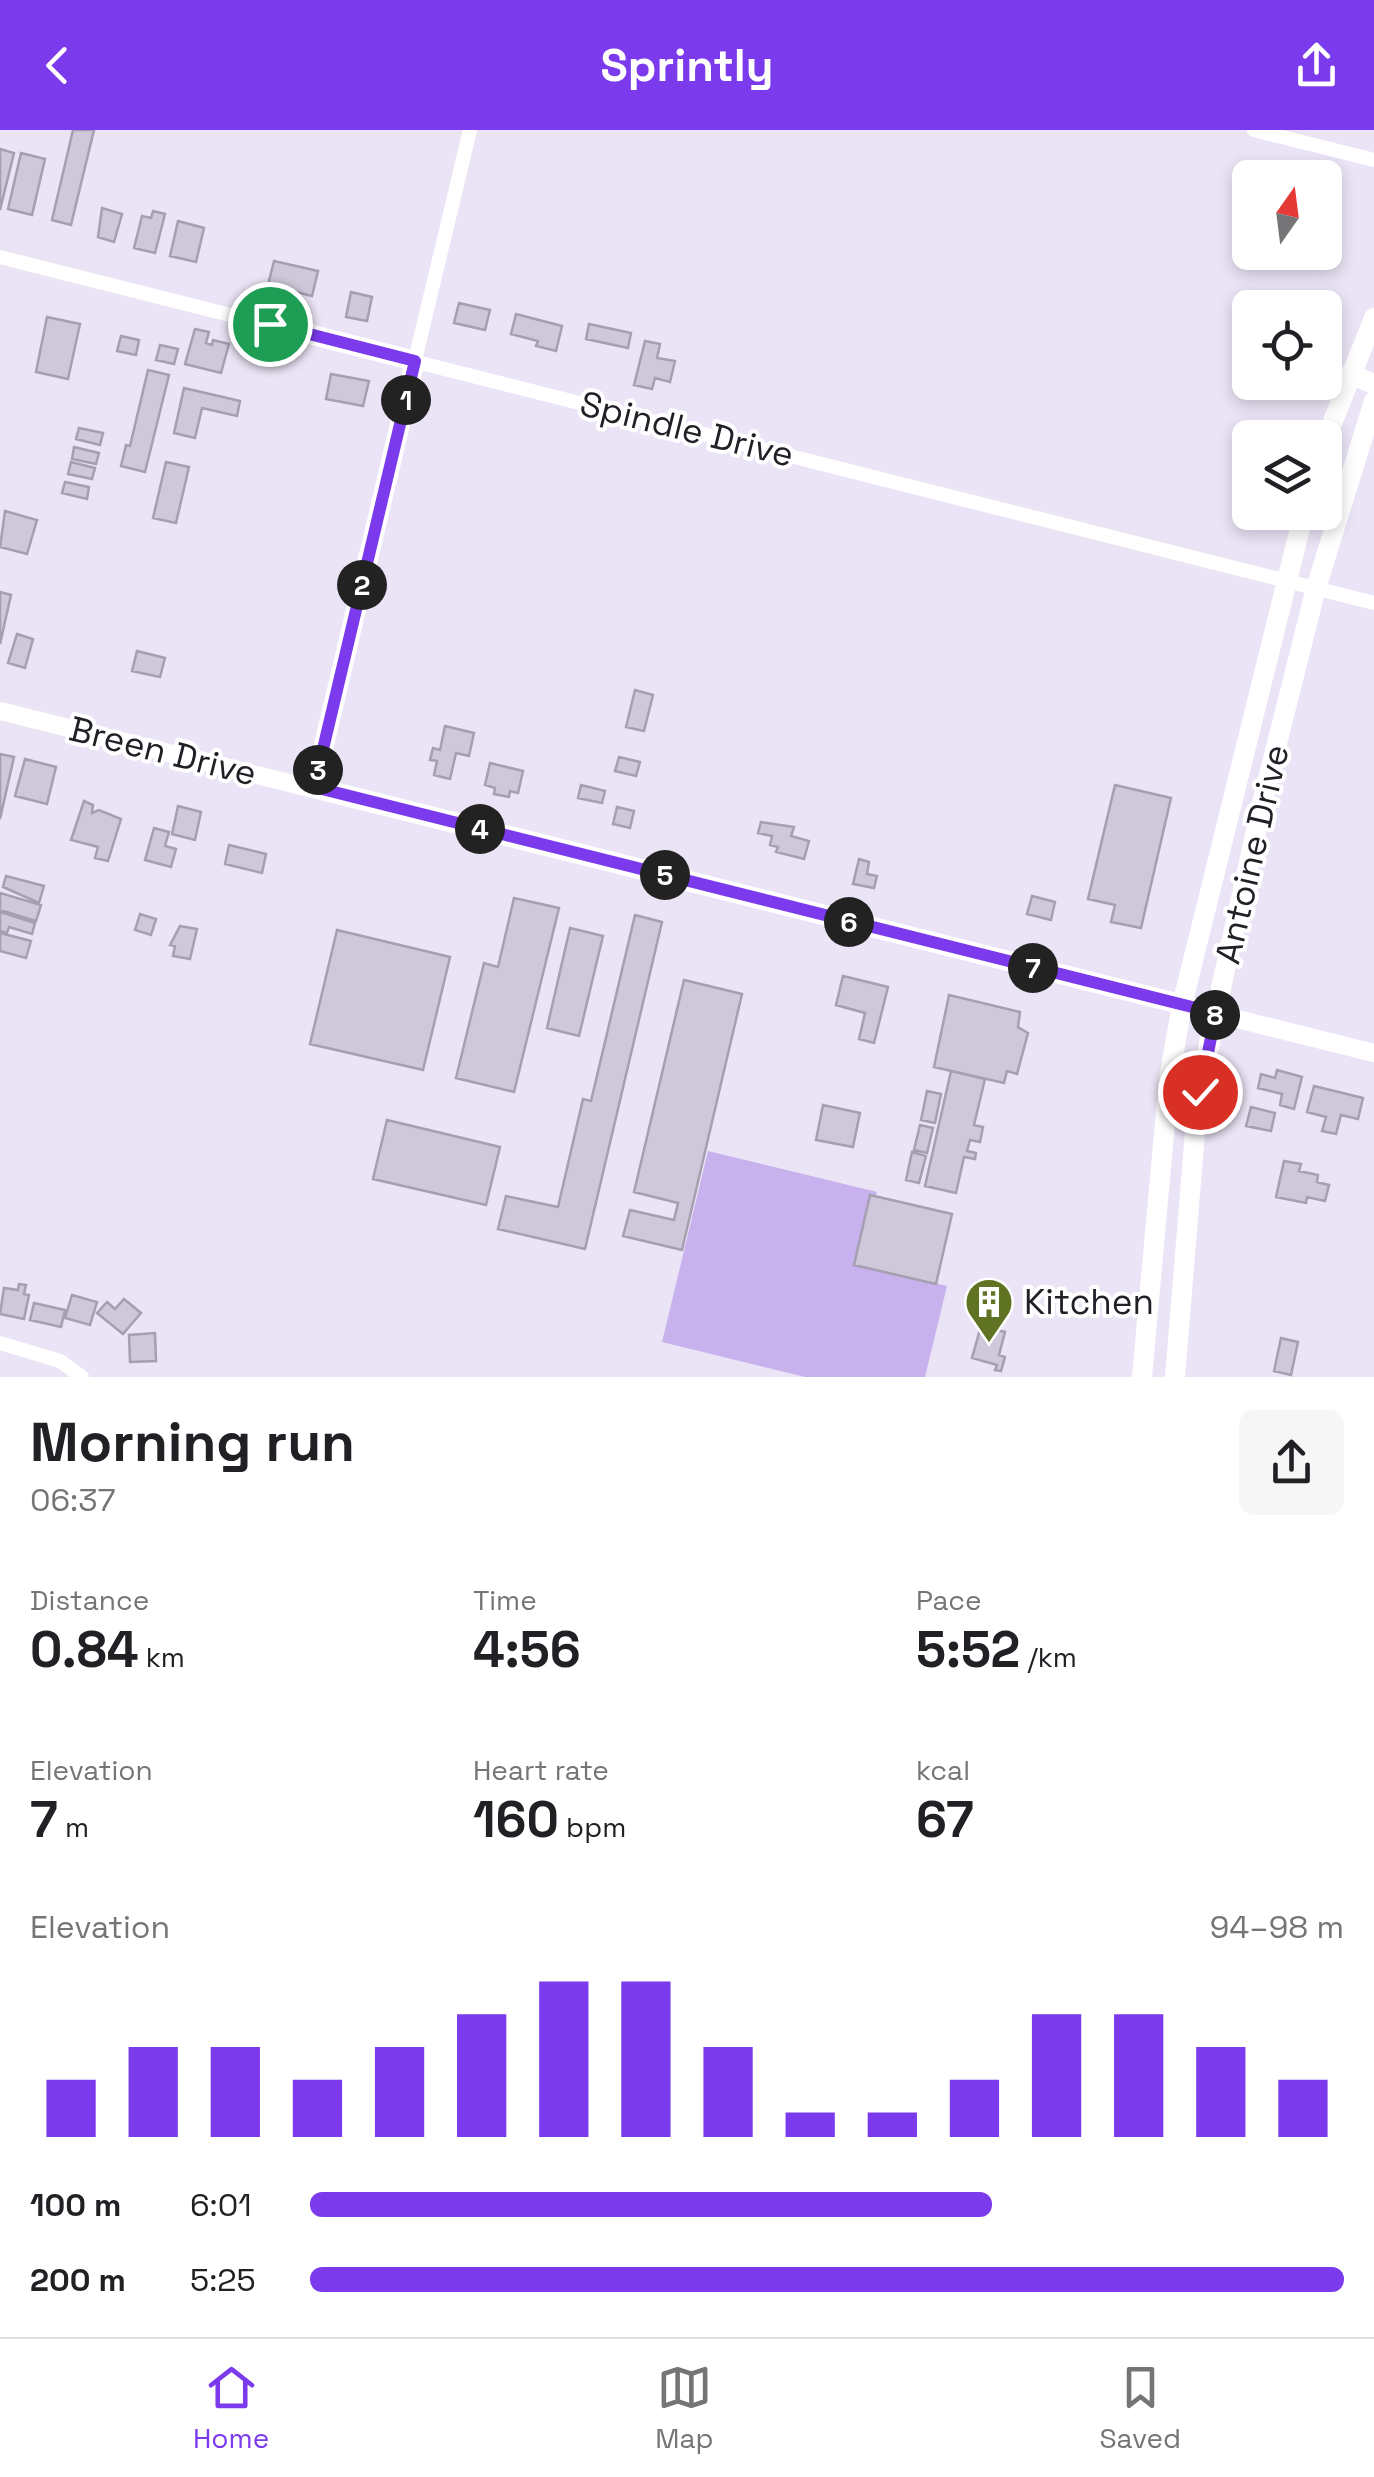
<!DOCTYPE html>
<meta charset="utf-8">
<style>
:root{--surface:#fff;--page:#f6f6f6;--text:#202124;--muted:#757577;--line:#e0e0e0;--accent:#7c3aed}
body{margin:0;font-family:"Space Grotesk",sans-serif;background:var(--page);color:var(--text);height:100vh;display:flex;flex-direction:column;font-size:38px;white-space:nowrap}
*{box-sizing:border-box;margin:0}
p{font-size:32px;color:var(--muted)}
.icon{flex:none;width:55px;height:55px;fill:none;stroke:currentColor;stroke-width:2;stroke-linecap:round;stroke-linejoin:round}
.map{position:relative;height:1247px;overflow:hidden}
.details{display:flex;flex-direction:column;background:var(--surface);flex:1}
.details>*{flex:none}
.needle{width:65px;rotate:14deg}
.fabs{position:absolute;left:1232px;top:30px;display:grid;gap:20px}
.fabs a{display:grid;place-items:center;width:110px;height:110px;border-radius:15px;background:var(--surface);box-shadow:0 5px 15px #0003;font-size:50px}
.pin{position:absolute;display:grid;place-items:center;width:85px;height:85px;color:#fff;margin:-42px;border:5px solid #fff;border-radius:50%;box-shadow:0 2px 10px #0007}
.km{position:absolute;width:50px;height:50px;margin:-25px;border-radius:50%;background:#222;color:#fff;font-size:28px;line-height:50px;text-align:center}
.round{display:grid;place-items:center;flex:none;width:105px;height:105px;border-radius:15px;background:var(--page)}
.head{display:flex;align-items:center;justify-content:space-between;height:170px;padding:0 30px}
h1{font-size:55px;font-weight:700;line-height:75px}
.figures{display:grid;grid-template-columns:repeat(3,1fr);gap:15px;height:170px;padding:10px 30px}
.figures div{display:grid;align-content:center}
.figures b{font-size:50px;font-weight:700}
.figures small{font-size:28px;font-weight:400}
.figures p{font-size:28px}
.chart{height:280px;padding:20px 30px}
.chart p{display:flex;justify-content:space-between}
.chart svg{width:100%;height:180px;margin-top:10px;stroke:var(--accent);stroke-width:6}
ul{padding:0 30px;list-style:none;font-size:32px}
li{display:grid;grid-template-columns:160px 120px 1fr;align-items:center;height:75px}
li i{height:25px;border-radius:12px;background:var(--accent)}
header{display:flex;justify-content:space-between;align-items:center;height:130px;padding:0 30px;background:var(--accent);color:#fff;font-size:45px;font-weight:700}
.menu{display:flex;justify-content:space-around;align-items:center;height:140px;border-top:2px solid var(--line);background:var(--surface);font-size:28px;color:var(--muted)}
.menu a{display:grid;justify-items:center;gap:5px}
.menu .active{color:var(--accent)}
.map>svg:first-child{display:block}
.green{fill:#c8b2ed}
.building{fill:#cec8da;stroke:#a59fb0;stroke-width:2.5}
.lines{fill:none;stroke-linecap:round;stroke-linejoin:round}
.minor{stroke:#fff;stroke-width:14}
.tertiary{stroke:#fff;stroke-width:18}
.secondary{stroke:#fff;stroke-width:20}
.route-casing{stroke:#fff;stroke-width:20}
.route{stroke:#7c3aed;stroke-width:12}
.labels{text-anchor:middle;stroke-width:8;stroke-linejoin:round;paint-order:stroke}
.street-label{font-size:35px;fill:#222026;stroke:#fff}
.poi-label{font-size:35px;fill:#222026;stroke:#fff;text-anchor:start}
</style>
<header><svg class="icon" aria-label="back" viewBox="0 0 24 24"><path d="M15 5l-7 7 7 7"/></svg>Sprintly<svg class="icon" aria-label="share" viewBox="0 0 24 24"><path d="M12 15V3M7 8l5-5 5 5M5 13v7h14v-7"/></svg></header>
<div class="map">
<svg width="1374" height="1247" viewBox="0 0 1374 1247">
<rect width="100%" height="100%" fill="#ebe4f6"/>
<!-- green -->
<path class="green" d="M708 1021 877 1062 860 1134 947 1156 925 1247H805L662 1212Z"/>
<!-- building -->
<path class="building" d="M73 0H94L71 95 52 90Z
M0 19 14 23 0 80Z
M21 23 45 29 32 85 8 79Z
M102 78 122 84 114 112 98 107Z
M153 81 165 84 155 123 134 118 142 86 151 88Z
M178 91 204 98 196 132 170 126Z
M274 131 318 141 312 166 268 155Z
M351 162 372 167 367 191 346 187Z
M459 173 490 180 485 200 454 193Z
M516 184 562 196 556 221 536 216 538 211 511 204Z
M47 187 80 194 68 249 36 242Z
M589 194 631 203 628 218 586 209Z
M195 199 209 202 206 213 212 215 213 210 229 214 221 243 185 234Z
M121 206 139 210 136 225 117 221Z
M645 211 660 214 657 228 675 231 670 252 655 248 652 259 634 255Z
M160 215 178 219 174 234 156 230Z
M148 240 169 245 145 342 121 336 126 315 130 316Z
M331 244 369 251 363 276 326 269Z
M184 258 240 271 237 286 202 278 195 308 174 303Z
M79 298 103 303 100 315 76 309Z
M74 317 99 323 96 334 72 329Z
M71 332 95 338 92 349 68 344Z
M166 332 189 337 176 393 153 388Z
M65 352 89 357 87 369 62 363Z
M5 381 37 390 27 424 0 417Z
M0 462 11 465 0 514Z
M17 504 33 509 25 538 8 533Z
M137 521 165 528 160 547 132 541Z
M635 560 653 565 644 601 626 597Z
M445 596 474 603 469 626 456 623 450 649 434 645 437 631 430 630 433 618 440 620Z
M0 624 14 627 0 689Z
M619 627 640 632 636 646 615 641Z
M25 629 56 637 47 674 15 666Z
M490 633 523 641 518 663 510 661 509 667 494 664 495 658 485 655Z
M581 655 605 661 602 673 578 668Z
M1115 655 1171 668 1141 798 1111 792 1115 775 1088 769Z
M84 671 93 675 92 683 99 680 121 689 108 731 95 728 98 717 71 710Z
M178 676 201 682 195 710 172 704Z
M617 677 634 681 630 698 613 694Z
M761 692 794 697 791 706 809 711 804 729 776 722 778 717 770 715 772 706 758 703Z
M154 698 169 702 165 716 176 719 171 737 145 730Z
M229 715 266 724 262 743 225 734Z
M859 729 869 732 867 744 877 746 874 758 853 754Z
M6 746 44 756 39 773 3 757Z
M0 763 41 775 36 791 0 780Z
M1032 766 1055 772 1051 790 1027 784Z
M514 768 559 778 514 962 456 948 484 833 498 837Z
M0 782 35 793 32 804 9 797 7 803 0 801Z
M140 784 156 789 151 805 135 800Z
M635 785 662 792 585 1119 498 1099 506 1066 558 1077 583 969 591 971Z
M180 796 197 799 190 829 173 826 175 816 170 815Z
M570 798 603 806 579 906 547 898Z
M337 800 450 827 423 940 310 914Z
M0 803 31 811 26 828 0 821Z
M843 846 888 857 874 913 859 909 865 883 836 875Z
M684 850 742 864 682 1120 623 1106 630 1080 674 1090 678 1073 634 1062Z
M949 865 1020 882 1018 897 1028 903 1017 944 1007 941 1004 953 934 937Z
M1277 940 1302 947 1294 979 1280 975 1282 964 1258 958 1261 944 1275 948Z
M951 941 985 949 974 995 983 997 980 1012 970 1010 967 1021 976 1023 975 1029 964 1027 956 1063 925 1056Z
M1314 956 1363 968 1358 989 1341 985 1336 1004 1322 1001 1326 987 1307 982Z
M927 961 941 964 935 993 921 990Z
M823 975 860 983 853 1017 816 1010Z
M1251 977 1275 983 1271 1001 1246 996Z
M387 990 500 1017 486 1075 373 1049Z
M920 995 933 998 927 1023 914 1020Z
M912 1022 926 1026 919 1053 906 1050Z
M1284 1031 1301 1034 1299 1041 1318 1045 1317 1052 1329 1055 1325 1071 1307 1067 1306 1073 1276 1067Z
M870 1065 952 1084 936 1154 854 1135Z
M19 1154 26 1155 24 1164 29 1165 24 1189 0 1184 4 1158 18 1160Z
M72 1165 97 1172 90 1195 65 1188Z
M124 1169 141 1183 123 1204 97 1183 107 1172 115 1179Z
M34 1173 65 1180 61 1197 30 1190Z
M981 1196 1005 1202 999 1225 1005 1227 1001 1241 995 1240 997 1235 972 1228Z
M155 1203 156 1231 130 1232 129 1205Z
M1281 1208 1298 1212 1291 1245 1274 1241Z"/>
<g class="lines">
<!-- minor -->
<path class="minor" d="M1254 0 1374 30
M0 127 1374 473
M313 657 470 0
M0 1213 60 1231 82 1247"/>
<!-- tertiary -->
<path class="tertiary" d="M0 581 1374 923"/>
<!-- secondary -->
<path class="secondary" d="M1350 244 1374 254
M1325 311 1374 188
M1142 1247 1169 949 1182 875 1304 382
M1175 1247 1197 978 1210 908 1263 669 1316 458 1374 271"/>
</g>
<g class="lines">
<!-- route casing -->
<g class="route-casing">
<path id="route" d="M270 194 415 231 314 657 1216 883 1200 962"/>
</g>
<!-- route -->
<use href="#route" class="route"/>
</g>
<!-- icons -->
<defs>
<g id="building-pin" transform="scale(2.5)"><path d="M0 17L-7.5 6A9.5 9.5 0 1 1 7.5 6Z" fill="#5f7322" stroke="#fff"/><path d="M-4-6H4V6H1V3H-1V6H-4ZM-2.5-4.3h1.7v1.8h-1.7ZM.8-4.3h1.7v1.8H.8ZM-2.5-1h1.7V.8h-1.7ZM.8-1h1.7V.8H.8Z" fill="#fff"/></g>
</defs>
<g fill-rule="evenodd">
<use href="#building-pin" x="989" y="1172"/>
</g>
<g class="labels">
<!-- street labels -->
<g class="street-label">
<text transform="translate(687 299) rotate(14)" y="12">Spindle Drive</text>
<text transform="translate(163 621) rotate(14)" y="12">Breen Drive</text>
<text transform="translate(1252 724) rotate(-77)" y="12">Antoine Drive</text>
</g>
<!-- poi labels -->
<g class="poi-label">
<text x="1024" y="1184">Kitchen</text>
</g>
</g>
</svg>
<div class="fabs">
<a><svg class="needle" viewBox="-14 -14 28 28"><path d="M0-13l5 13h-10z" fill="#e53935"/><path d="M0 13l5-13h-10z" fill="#757577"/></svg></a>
<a><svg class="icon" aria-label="locate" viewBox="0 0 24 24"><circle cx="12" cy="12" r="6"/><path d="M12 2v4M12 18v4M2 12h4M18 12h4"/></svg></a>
<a><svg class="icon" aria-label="layers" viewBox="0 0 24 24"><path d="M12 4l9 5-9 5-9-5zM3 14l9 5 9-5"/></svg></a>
</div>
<div class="pin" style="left:270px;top:194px;background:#1e9e55"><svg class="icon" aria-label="arrive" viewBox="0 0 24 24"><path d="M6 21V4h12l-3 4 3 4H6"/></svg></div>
<div class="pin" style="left:1200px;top:962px;background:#d93025"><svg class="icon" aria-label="check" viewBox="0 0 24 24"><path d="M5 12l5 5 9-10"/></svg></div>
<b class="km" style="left:406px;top:270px">1</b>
<b class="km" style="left:362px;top:455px">2</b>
<b class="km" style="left:318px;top:640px">3</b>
<b class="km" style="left:480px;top:699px">4</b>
<b class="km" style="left:665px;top:745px">5</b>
<b class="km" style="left:849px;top:792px">6</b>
<b class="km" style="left:1033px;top:838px">7</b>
<b class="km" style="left:1215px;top:885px">8</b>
</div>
<section class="details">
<div class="head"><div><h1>Morning run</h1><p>06:37</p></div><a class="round"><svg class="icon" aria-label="share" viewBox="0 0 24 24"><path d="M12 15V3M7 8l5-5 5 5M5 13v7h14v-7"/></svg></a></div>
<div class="figures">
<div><p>Distance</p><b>0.84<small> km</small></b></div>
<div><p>Time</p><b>4:56</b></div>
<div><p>Pace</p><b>5:52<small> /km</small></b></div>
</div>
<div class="figures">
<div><p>Elevation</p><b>7<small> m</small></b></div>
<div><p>Heart rate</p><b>160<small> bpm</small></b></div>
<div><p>kcal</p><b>67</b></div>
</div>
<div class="chart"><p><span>Elevation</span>94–98 m</p>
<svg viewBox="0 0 160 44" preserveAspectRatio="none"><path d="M5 44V30M15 44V22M25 44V22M35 44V30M45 44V22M55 44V14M65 44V6M75 44V6M85 44V22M95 44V38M105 44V38M115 44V30M125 44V14M135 44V14M145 44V22M155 44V30"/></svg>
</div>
<ul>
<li><b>100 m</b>6:01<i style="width:66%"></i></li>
<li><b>200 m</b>5:25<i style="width:100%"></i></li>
</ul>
</section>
<nav class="menu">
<a class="active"><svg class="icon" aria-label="home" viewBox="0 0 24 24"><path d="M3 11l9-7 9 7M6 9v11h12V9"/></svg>Home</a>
<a><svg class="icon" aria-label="map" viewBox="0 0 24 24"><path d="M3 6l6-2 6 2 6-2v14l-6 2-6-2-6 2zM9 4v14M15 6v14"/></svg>Map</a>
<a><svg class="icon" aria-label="saved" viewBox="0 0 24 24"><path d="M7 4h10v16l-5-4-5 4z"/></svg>Saved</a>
</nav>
